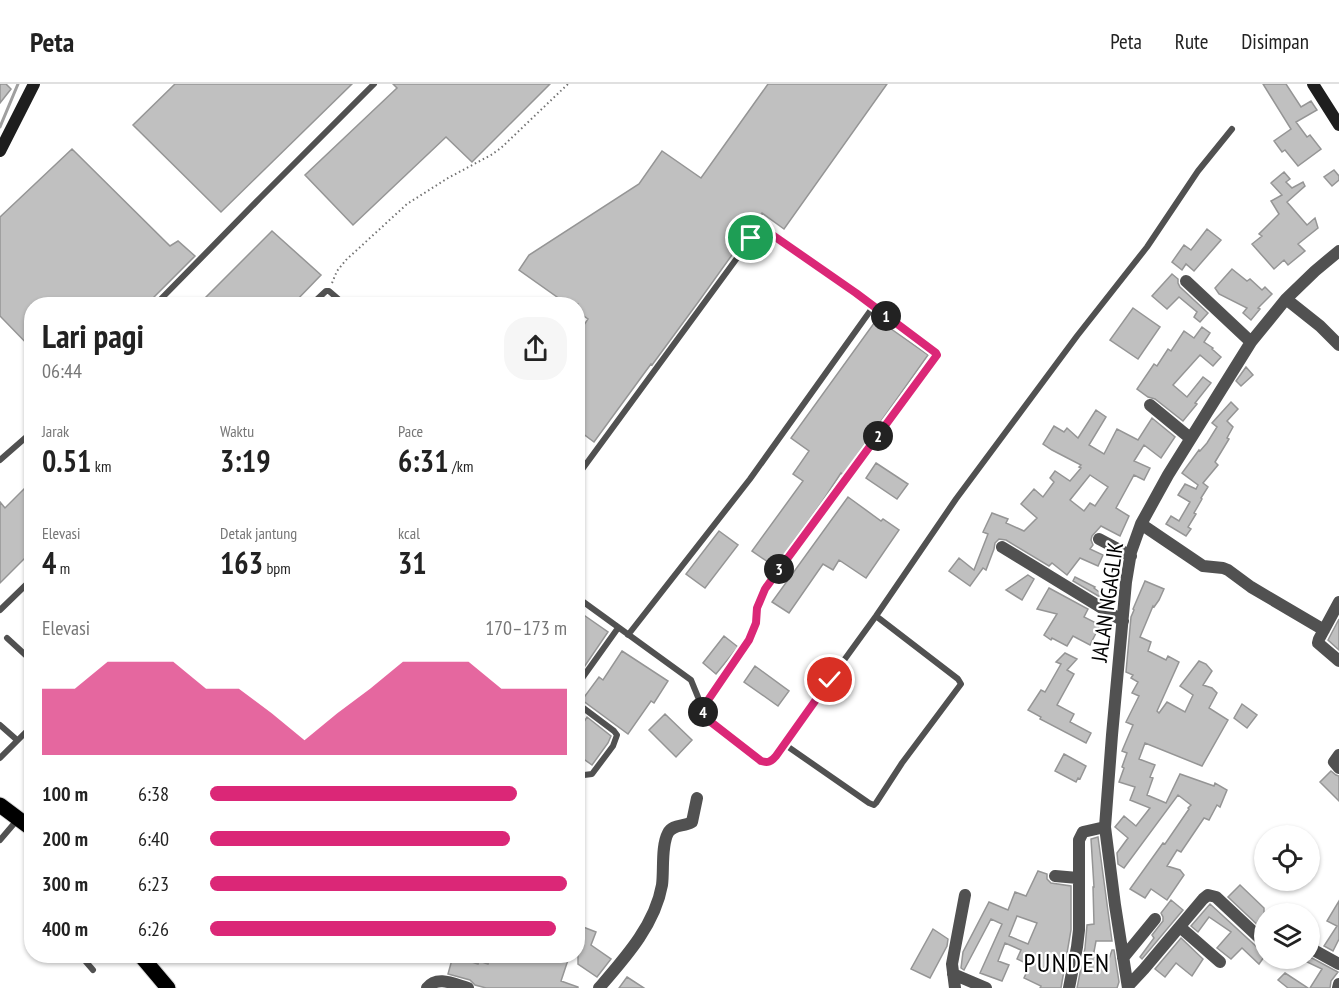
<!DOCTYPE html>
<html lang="id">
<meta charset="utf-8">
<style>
:root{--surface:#fff;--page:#f6f6f6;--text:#222;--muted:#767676;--line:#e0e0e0;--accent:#db2777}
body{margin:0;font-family:"PT Sans Narrow",sans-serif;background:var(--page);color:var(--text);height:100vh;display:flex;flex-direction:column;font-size:22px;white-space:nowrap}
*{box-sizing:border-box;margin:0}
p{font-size:20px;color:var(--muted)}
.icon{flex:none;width:33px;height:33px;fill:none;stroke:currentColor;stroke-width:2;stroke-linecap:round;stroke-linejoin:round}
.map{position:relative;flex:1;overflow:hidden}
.sheet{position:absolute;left:24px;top:213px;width:561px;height:666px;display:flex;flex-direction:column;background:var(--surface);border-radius:24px;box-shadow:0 2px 4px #0004}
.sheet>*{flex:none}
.fabs{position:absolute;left:1254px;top:741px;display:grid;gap:12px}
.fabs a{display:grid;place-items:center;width:66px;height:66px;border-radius:50%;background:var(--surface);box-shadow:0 2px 4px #0004;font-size:30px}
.pin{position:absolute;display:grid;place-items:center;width:51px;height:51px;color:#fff;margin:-26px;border:3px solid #fff;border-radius:50%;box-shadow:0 2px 6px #0007}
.km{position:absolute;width:30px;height:30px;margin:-15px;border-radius:50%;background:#222;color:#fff;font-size:16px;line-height:30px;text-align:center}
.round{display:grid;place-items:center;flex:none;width:63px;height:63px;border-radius:24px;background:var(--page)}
.summary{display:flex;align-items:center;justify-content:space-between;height:102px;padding:0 18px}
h1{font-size:33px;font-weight:800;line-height:45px}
.metrics{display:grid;grid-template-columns:repeat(3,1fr);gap:9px;height:102px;padding:6px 18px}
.metrics div{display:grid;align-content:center}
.metrics b{font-size:30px;font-weight:800}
.metrics small{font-size:16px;font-weight:400}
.metrics p{font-size:16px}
.chart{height:168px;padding:12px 18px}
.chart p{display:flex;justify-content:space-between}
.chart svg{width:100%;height:108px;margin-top:6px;fill:var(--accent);opacity:.7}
ul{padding:0 18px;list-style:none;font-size:20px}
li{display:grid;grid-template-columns:96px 72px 1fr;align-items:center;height:45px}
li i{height:15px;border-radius:8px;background:var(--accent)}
header{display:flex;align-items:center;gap:36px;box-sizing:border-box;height:84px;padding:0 30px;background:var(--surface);border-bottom:2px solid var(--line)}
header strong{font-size:28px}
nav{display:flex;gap:33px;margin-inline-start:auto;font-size:21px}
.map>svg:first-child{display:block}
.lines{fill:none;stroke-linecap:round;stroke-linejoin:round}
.stream{stroke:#9f9f9f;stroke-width:3}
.building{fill:#c0c0c0;stroke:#959595;stroke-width:1.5;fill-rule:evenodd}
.primary-casing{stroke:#dbdbdb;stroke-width:17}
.path{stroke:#737373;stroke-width:2;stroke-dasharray:1.5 3;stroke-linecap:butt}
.lane{stroke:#515151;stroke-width:6}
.street{stroke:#515151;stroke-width:12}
.secondary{stroke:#1e1e1e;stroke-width:12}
.primary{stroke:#000;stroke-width:15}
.route-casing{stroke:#fff;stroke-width:12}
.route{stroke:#db2777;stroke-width:8}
.labels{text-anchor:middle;stroke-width:4.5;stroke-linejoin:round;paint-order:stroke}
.street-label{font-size:22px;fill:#000;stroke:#fff}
.quarter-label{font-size:26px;letter-spacing:1.5px;fill:#000;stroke:#fff}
</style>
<header>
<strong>Peta</strong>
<nav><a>Peta</a><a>Rute</a><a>Disimpan</a></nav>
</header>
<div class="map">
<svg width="1339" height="904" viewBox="0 0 1339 904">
<rect width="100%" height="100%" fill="#fff"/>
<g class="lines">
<!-- stream -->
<path class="stream" d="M0 43 18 0"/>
</g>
<!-- building -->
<path class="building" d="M0 0H6L11 5 0 19Z
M175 0H352L221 128 133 41Z
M393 0H550L472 78 446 53 353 141 305 91 397 4Z
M768 0H887L784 145 762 129 699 217 652 281 651 280 594 358 578 346V250L588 235 578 228V220H567L519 186 529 171 639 100 662 67 701 94Z
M1263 0H1286L1301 23 1311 17 1317 26 1296 38 1307 53 1310 51 1321 65 1298 82 1285 66 1282 68 1274 57 1291 45Z
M72 65 170 162 178 157 195 172 147 220H32V265L0 232V133Z
M1334 86 1339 92V96L1332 102 1324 93Z
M1284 88 1290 95 1286 98 1292 104 1303 98 1305 102 1287 118 1307 141 1315 134 1318 144 1298 160 1305 167 1288 181 1284 176 1274 185 1252 160 1262 152 1259 150 1279 130 1271 117 1282 111 1271 99Z
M1207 145 1221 156 1194 187 1186 180 1182 186 1172 178 1184 161 1191 166Z
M272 147 321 191 293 220H199Z
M1232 185 1247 197 1250 195 1262 206 1265 203 1272 210 1258 224 1260 225 1251 236 1243 229 1247 224 1219 210 1215 204Z
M1172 190 1178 195V199L1180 203 1208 229 1200 238 1194 233 1197 228 1179 213 1167 225 1152 212Z
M1133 224 1160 243 1138 275 1110 256Z
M877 235 928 271 843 391 841 389 822 418 775 483 752 467 803 397 793 390 809 367 791 354Z
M1202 243 1210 249 1204 258 1213 264 1212 265 1221 273 1213 282 1200 271 1173 301 1187 313 1203 293 1211 299 1195 319 1197 320 1183 337 1155 315 1148 313 1137 305 1154 280 1157 282 1168 265 1171 267 1184 247 1194 254Z
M1246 283 1253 291 1241 302 1236 297Z
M1231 318 1238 325 1227 337 1233 343 1227 354 1229 355 1215 378 1218 381 1203 399 1208 403 1201 414 1202 415 1194 429 1196 430 1188 443 1191 445 1186 452 1166 440 1171 432 1179 437 1190 418 1178 411 1185 400 1196 405 1198 401 1182 389 1199 366 1200 367 1207 359 1217 343 1212 339Z
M1096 326 1106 333 1089 361 1104 370 1117 345 1138 356 1152 334 1175 353 1161 374 1144 361 1134 377 1150 384 1144 396 1134 391 1116 424 1129 432 1120 452 1101 442 1092 452 1091 456 1093 461 1090 465 1103 471 1098 482 1080 474 1067 491 1052 479 1049 482 1006 456 999 455 995 459 994 465 986 486 983 484 970 502 949 487 959 474 974 486 988 450 983 448 992 429 1008 435 1006 439 1024 447 1037 434 1021 420 1034 405 1043 413 1054 398 1050 394 1055 387 1070 397 1081 384 1079 383 1081 381 1052 366 1043 360 1054 342 1064 348 1067 344 1078 354ZM1090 391 1108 403 1095 422 1090 419 1084 427 1070 416Z
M876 379 908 400 897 415 866 394Z
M32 397V467L0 499V418L5 424Z
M848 413 881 437 883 435 899 446 866 494 839 476 833 486 823 480 789 529 772 518Z
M719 447 738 461 705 504 686 490Z
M1028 491 1034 495 1022 516 1006 506Z
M1075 493 1095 503 1094 504 1107 514 1105 516 1073 497Z
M1145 497 1164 505 1159 516 1154 523 1153 522 1140 553 1151 558 1148 567 1166 576 1168 572 1179 578 1157 627 1159 629 1167 618 1185 628 1193 611 1180 602 1199 577 1206 580 1212 587 1203 601 1212 604 1217 609 1209 624 1228 636 1202 682 1145 659 1139 675 1155 681 1150 693 1153 694 1147 711 1166 719 1180 690 1214 702 1215 699 1227 706 1220 723 1217 721 1209 736 1204 734 1181 768 1177 766 1167 782 1180 786 1184 791 1167 816 1151 805 1145 814 1130 805 1163 759 1165 760 1189 725 1188 724 1191 721 1178 711 1124 784 1118 780 1117 769 1128 754 1115 743 1124 732 1136 742 1150 724 1130 716 1135 703 1119 698 1124 684 1122 683 1127 669 1122 667 1133 641 1126 638 1139 612 1132 609 1138 598 1131 594 1133 591 1126 588 1131 533 1134 526 1133 525Z
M1049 504 1088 525 1084 533 1100 541 1090 561 1073 552 1067 562 1052 554 1051 556 1044 551 1057 530 1037 525Z
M578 527 608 548 578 592Z
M1339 535V566L1328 556Z
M724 552 738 563 716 590 703 579Z
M622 567 668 597 654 619 651 617 628 650 582 616 599 593 603 596Z
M1065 569 1077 575 1067 586 1074 590 1057 621 1074 630 1070 638 1091 649 1086 659 1040 635 1041 633 1028 626 1041 606 1045 608 1061 580 1056 578Z
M755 582 789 607 778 622 744 598Z
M1242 620 1257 631 1247 644 1234 634Z
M665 630 692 656 676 673 649 646Z
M587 633 611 652 608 659 592 681 578 671V647Z
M1064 670 1086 682 1080 695 1078 694 1076 698 1055 687Z
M1331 687 1336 691 1339 692V717L1320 698Z
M1098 753 1112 857H1096L1093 873 1108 878 1112 866H1114L1119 898 1117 904H1077L1085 864 1087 841 1094 840 1093 803H1094L1091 755Z
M1038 787 1047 790V795L1051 799 1071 802V846L1061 904H1040L1041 902 1024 894 1030 881 1017 875 1021 866 1005 859 998 877 1009 881 1002 897 980 889 1002 840 991 835 964 886 961 884 963 868 989 818 1008 826 1015 808 1026 812ZM1017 832 1037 839 1028 860 1009 852Z
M1240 801 1264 824V847L1228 813Z
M1171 816 1183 826 1142 875 1140 873 1154 854 1152 851 1163 837V833L1161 829Z
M1339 817V855L1333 867 1324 862 1337 842 1327 837Z
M1210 820 1258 864 1264 866V873L1259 880 1242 864 1231 875 1217 864 1231 848 1209 833 1198 848 1191 842Z
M578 841 596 848 591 861 611 875 597 893 578 880Z
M933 845 948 855 947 862 930 894 911 885Z
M1181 854 1203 875 1192 892 1176 879 1165 893 1155 885Z
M453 872 478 880 479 877 488 880 491 872H518L537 877 539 872H557L568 876 561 897 578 903V904H486L475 901 470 896 448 890Z
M1310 873 1338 888 1331 897 1330 904H1310L1322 885 1307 878Z
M1285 889 1308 904H1288L1278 896Z
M627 893 644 904H619Z"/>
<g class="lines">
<!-- primary casing -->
<g class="primary-casing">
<path id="primary" d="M0 721 32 745
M141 872 168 904"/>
</g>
<!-- path -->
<path class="path" d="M332 199 337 187 346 176 407 120 448 94 491 71 501 64 568 0"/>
<!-- lane -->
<path class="lane" d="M156 220 260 114 374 0
M312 220 326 207H329L344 220
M0 376 32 348
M578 391 751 155 763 147 771 150 856 209 936 269V273L765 505 757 524 756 539 749 556 702 625
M578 514 691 596 707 635 761 677 767 679 771 677 876 532 956 415 1077 252 1147 163 1198 87 1232 45
M0 526 32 495
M628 551 750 395 873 223
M7 554 32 577
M578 600 618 544
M578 620 614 647 617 651 613 662 592 690 584 691 578 687
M0 641 17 656
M784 660 869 719 874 721 876 719 902 679 961 600 958 595 876 532
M0 674 32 642
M0 756 18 735
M81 872 93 886"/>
<!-- street -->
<path class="street" d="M1186 197 1251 258
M1286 215 1320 242 1339 261
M1150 321 1190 354
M1141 440 1203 482 1223 484 1228 486 1251 503 1324 546
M1099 455 1131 472
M1002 463 1123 537
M1339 518 1319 555 1318 559 1339 577
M1339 671 1334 678 1339 684
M1055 792 1078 794
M1180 843 1220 878
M1310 864 1339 880
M1123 874 1155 835
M1282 874 1286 877 1289 874
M953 890 986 904
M1128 902 1144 885 1203 815 1208 811 1216 813 1264 858
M427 904C437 891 454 900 468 904
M599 904C625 874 655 841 662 801 664 786 661 762 668 749 673 740 683 743 692 738L697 714
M955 904 952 880 965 811
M1069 904 1077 863 1079 846V756L1083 748 1105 743
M1128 904 1115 821 1105 743 1112 651 1126 498 1131 468 1141 440 1168 391 1251 258 1286 215 1315 187 1339 167
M1338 904 1339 900"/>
<!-- secondary -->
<path class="secondary" d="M1313 0 1339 41
M0 67 34 0"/>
<!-- primary -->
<use href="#primary" class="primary"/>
</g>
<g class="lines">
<!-- route casing -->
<g class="route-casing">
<path id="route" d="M751 154 763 147 771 150 856 209 936 269 937 271 765 505 757 524 756 539 749 556 702 625 707 635 761 677C768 679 771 678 776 672L830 596"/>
</g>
<!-- route -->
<use href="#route" class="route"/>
</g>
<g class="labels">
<!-- street labels -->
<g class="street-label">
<text transform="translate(1107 518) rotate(-82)" y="8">JALAN NGAGLIK</text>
</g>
<!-- quarter labels -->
<g class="quarter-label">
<text x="1067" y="888">PUNDEN</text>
</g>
</g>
</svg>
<div class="fabs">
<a><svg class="icon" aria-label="locate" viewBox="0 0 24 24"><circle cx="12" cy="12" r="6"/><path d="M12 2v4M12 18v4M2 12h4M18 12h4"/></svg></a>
<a><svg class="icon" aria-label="layers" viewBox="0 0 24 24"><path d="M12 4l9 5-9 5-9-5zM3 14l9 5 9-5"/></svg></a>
</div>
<div class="pin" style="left:751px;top:154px;background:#1e9e55"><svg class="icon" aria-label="arrive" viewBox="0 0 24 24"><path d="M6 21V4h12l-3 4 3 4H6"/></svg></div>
<div class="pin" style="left:830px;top:596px;background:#d93025"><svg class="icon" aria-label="check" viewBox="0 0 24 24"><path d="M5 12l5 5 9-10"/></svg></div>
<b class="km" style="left:886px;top:232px">1</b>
<b class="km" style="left:878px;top:352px">2</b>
<b class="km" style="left:779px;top:485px">3</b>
<b class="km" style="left:703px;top:628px">4</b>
<section class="sheet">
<div class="summary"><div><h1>Lari pagi</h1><p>06:44</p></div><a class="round"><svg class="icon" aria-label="share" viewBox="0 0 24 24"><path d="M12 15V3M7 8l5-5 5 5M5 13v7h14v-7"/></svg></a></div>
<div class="metrics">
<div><p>Jarak</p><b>0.51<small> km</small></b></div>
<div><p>Waktu</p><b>3:19</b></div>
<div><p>Pace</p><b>6:31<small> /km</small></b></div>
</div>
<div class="metrics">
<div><p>Elevasi</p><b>4<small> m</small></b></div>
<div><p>Detak jantung</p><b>163<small> bpm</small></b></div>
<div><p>kcal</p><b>31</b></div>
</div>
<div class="chart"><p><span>Elevasi</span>170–173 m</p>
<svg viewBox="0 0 160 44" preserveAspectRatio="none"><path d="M0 44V17L10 17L20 6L30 6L40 6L50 17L60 17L70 27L80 38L90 27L100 17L110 6L120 6L130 6L140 17L150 17L160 17V44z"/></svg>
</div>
<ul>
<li><b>100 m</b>6:38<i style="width:86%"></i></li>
<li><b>200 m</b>6:40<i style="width:84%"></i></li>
<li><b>300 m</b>6:23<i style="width:100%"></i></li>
<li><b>400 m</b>6:26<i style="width:97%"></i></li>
</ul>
</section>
</div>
